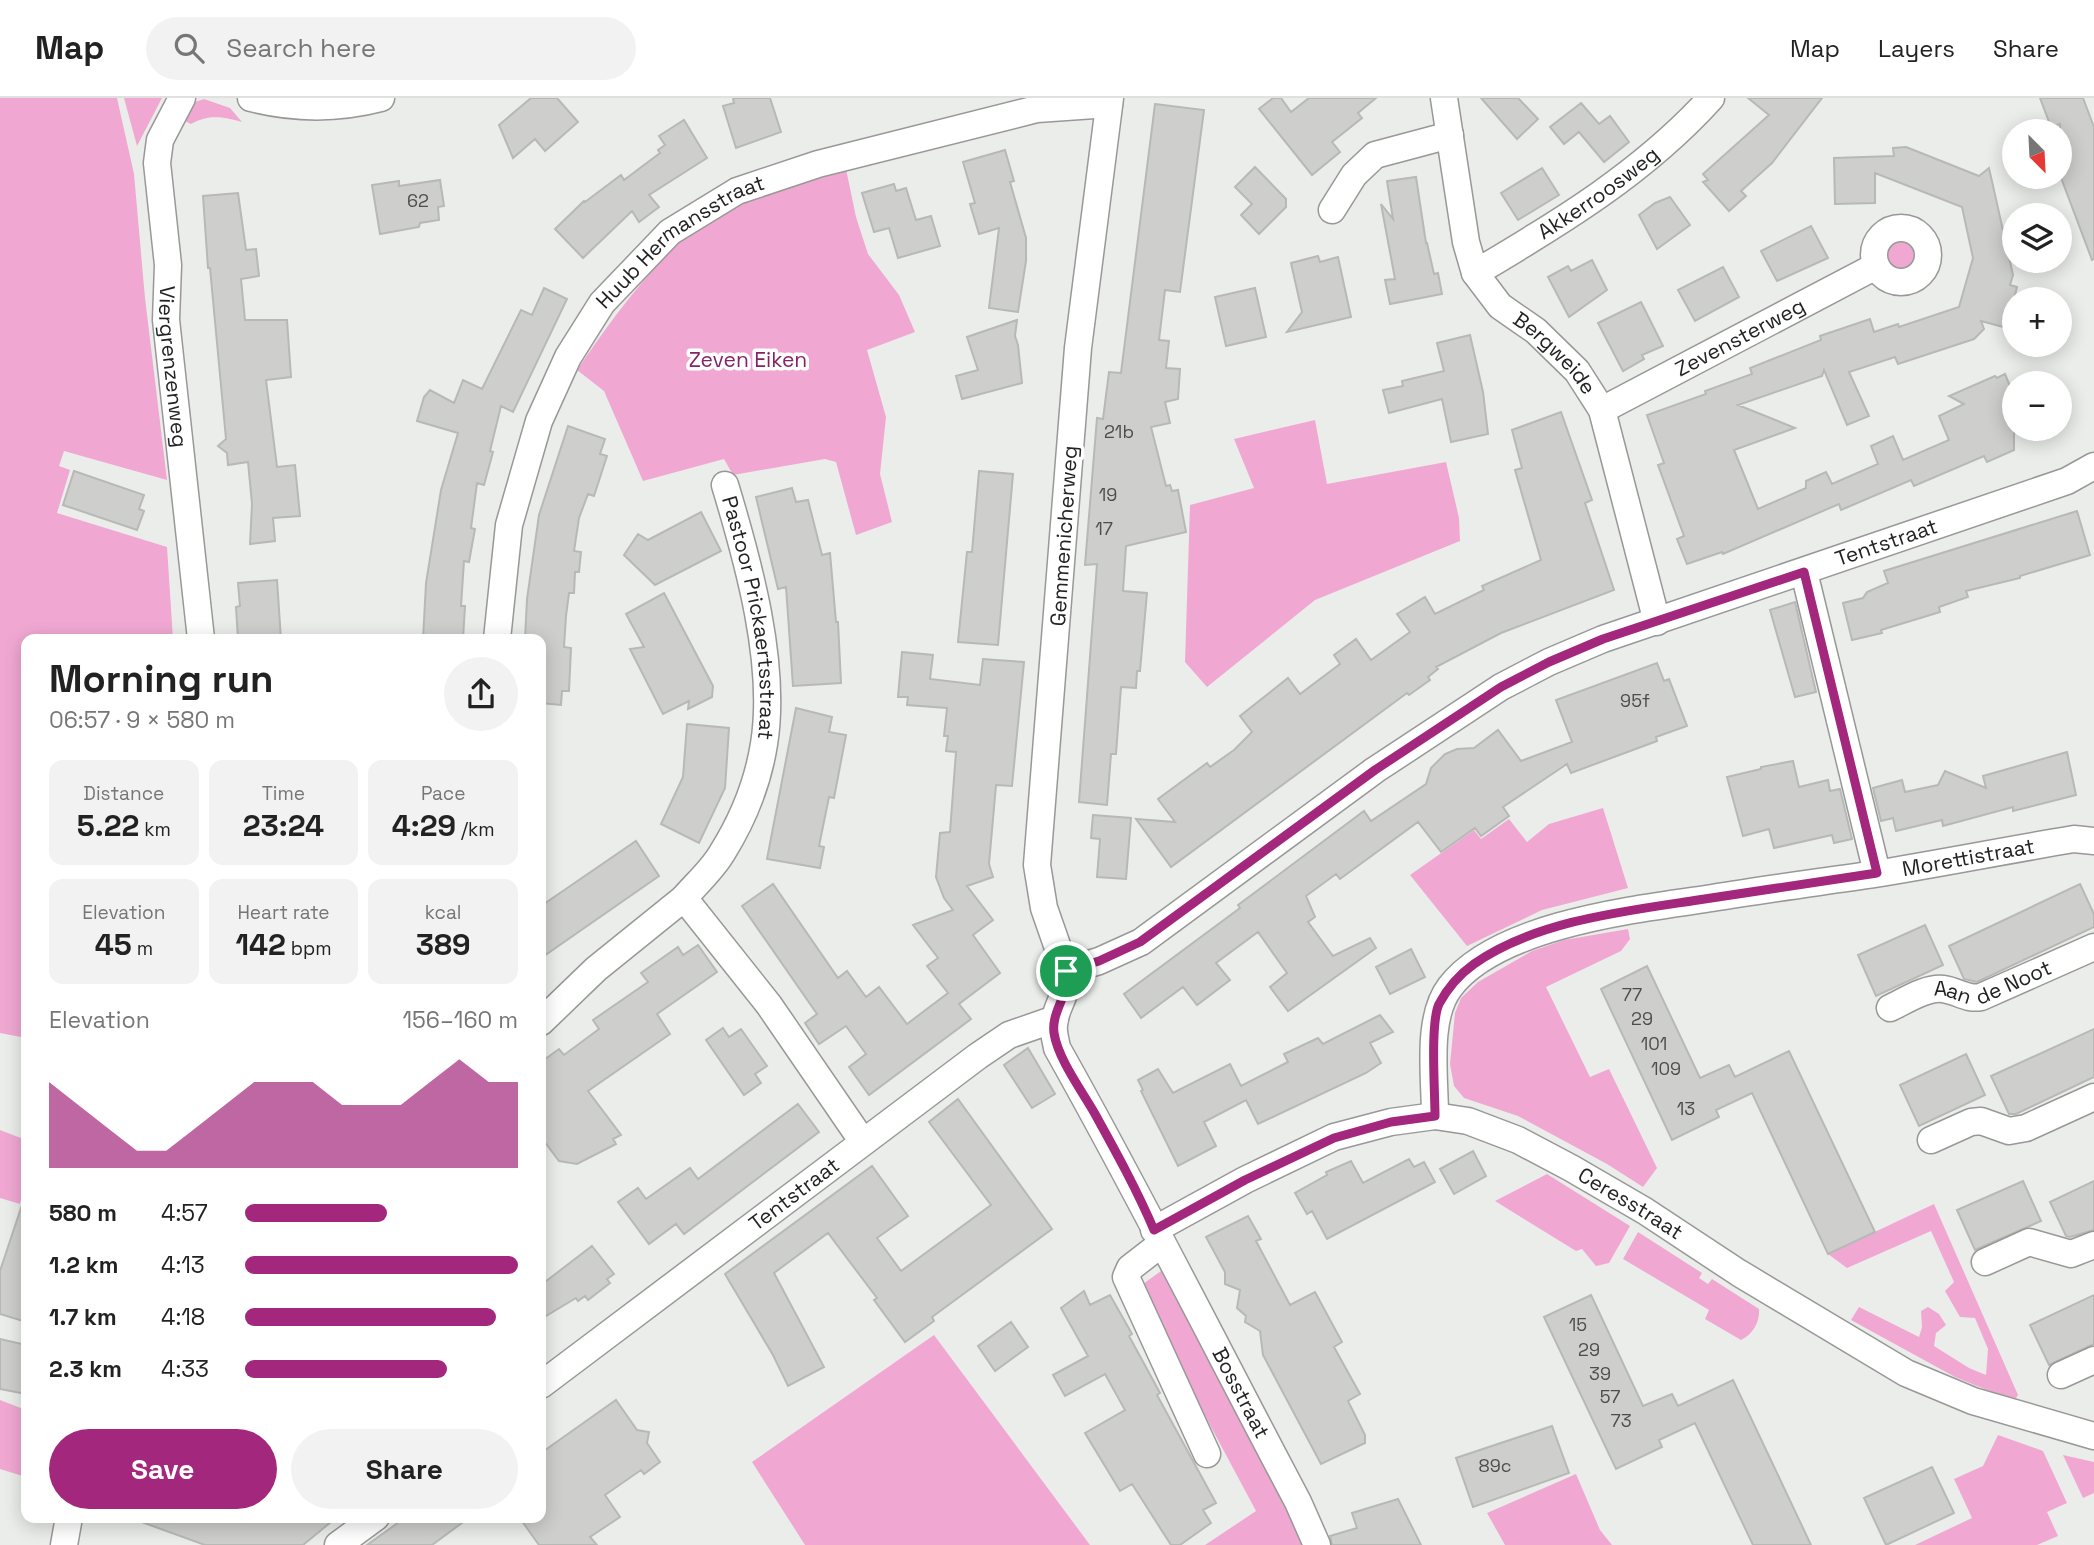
<!DOCTYPE html>
<meta charset="utf-8">
<style>
:root{--surface:#fff;--page:#f2f2f2;--text:#222;--muted:#767676;--line:#e0e0e0;--accent:#a3277c}
body{margin:0;font-family:"Space Grotesk",sans-serif;background:var(--page);color:var(--text);height:100vh;display:flex;flex-direction:column;font-size:26px;white-space:nowrap}
*{box-sizing:border-box;margin:0}
p{font-size:23px;color:var(--muted)}
.icon{flex:none;width:38px;height:38px;fill:none;stroke:currentColor;stroke-width:2;stroke-linecap:round;stroke-linejoin:round}
.map{position:relative;flex:1;overflow:hidden}
.side{position:absolute;left:21px;top:536px;width:525px;height:889px;display:flex;flex-direction:column;background:var(--surface);border-radius:14px;box-shadow:0 4px 18px #0003}
.side>*{flex:none}
.needle{width:46px;rotate:156deg}
.buttons{position:absolute;left:2002px;top:21px;display:grid;gap:14px}
.buttons a{display:grid;place-items:center;width:70px;height:70px;border-radius:50%;background:var(--surface);box-shadow:0 4px 18px #0003;font-size:35px}
.pin{position:absolute;display:grid;place-items:center;width:60px;height:60px;color:#fff;margin:-30px;border:4px solid #fff;border-radius:50%;box-shadow:0 2px 7px #0007}
.round{display:grid;place-items:center;flex:none;width:74px;height:74px;border-radius:37px;background:var(--page)}
.headline{display:flex;align-items:center;justify-content:space-between;height:119px;padding:0 28px}
h1{font-size:38px;font-weight:700;line-height:52px}
.metrics{display:grid;grid-template-columns:repeat(3,1fr);gap:10px;height:119px;padding:7px 28px}
.metrics div{display:grid;align-content:center;border-radius:14px;background:var(--page);text-align:center}
.metrics b{font-size:30px;font-weight:700}
.metrics small{font-size:19px;font-weight:400}
.metrics p{font-size:19px}
.chart{height:196px;padding:14px 28px}
.chart p{display:flex;justify-content:space-between}
.chart svg{width:100%;height:126px;margin-top:7px;fill:var(--accent);opacity:.7}
.action{display:flex;gap:14px;margin-top:auto;padding:14px 28px}
.action a{flex:1;height:80px;border-radius:42px;background:var(--accent);color:#fff;font-size:28px;font-weight:700;line-height:80px;text-align:center}
.action a+a{background:var(--page);color:var(--text)}
ul{padding:0 28px;list-style:none;font-size:23px}
li{display:grid;grid-template-columns:112px 84px 1fr;align-items:center;height:52px}
li i{height:18px;border-radius:9px;background:var(--accent)}
header{display:flex;align-items:center;gap:42px;box-sizing:border-box;height:98px;padding:0 35px;background:var(--surface);border-bottom:2px solid var(--line)}
header strong{font-size:33px}
nav{display:flex;gap:38px;margin-inline-start:auto;font-size:24px}
.search{width:490px;height:63px;background:var(--page);display:flex;align-items:center;gap:18px;box-sizing:border-box;padding:0 24px;border-radius:38px;color:var(--muted);font-size:26px}
.map>svg:first-child{display:block}
.green{fill:#f0a8d2}
.building{fill:#cecfcc;stroke:#b7b9b6;stroke-width:2}
.lines{fill:none;stroke-linecap:round;stroke-linejoin:round}
.minor-casing{stroke:#989996;stroke-width:29}
.minor{stroke:#fff;stroke-width:26}
.route-casing{stroke:#fff;stroke-width:14}
.route{stroke:#a3277c;stroke-width:9}
.labels{text-anchor:middle;stroke-width:7;stroke-linejoin:round;paint-order:stroke}
.number-label{font-size:18px;fill:#4d4e4c}
.street-label{font-size:21px;fill:#222322;stroke:#fff}
.park-label{font-size:21px;fill:#872166;stroke:#fff}
</style>
<header>
<strong>Map</strong>
<div class="search"><svg class="icon" aria-label="search" viewBox="0 0 24 24"><circle cx="10" cy="10" r="6"/><path d="M15 15l6 6"/></svg>Search here</div>
<nav><a>Map</a><a>Layers</a><a>Share</a></nav>
</header>
<div class="map">
<svg width="2094" height="1447" viewBox="0 0 2094 1447">
<rect width="100%" height="100%" fill="#ebedea"/>
<!-- green -->
<path class="green" d="M0 0H117L134 76 145 200 167 382 64 353 59 368 70 372 57 415 167 449 173 541H26V940L0 935Z
M124 0H162L137 48Z
M204 1 230 10 242 24C222 19 210 16 191 26L181 21 192 5Z
M846 71 856 119 868 156 899 197 915 234 867 252 886 319 880 376 892 424 856 437 836 364 825 361 733 377 724 361 643 383 604 293 577 272C603 234 630 196 662 162 669 155 676 146 685 140 731 105 791 85 846 71Z
M1887 157a14 14 0 1 1 28 0a14 14 0 1 1-28 0Z
M1315 322 1327 386 1446 364 1459 420 1460 443 1315 502 1207 589 1185 564 1190 407 1254 390 1234 341Z
M1603 710 1628 790 1542 812 1467 848 1410 777 1474 732 1481 741 1509 721 1527 744 1549 726Z
M1628 831 1630 841 1621 853 1546 889 1590 979 1609 971 1657 1070 1643 1089 1607 1066 1518 1018 1464 1000 1454 988 1450 966 1455 915 1461 900 1478 884 1532 853 1564 842Z
M0 1032 26 1042V1078L20 1106 0 1100Z
M1547 1076 1630 1128 1609 1165 1596 1168 1582 1151 1576 1153 1495 1103Z
M1934 1106 2018 1297 2014 1303 1955 1279 1851 1222 1859 1209 1919 1239 1922 1229 1921 1213 1928 1209 1939 1216 1946 1227 1936 1235 1934 1248 1969 1270 1986 1277 1988 1251 1975 1220 1960 1219 1945 1193 1954 1184 1931 1133 1847 1170 1828 1156Z
M1638 1134 1702 1175 1699 1180 1708 1186 1712 1181 1759 1211C1760 1224 1753 1236 1741 1242L1705 1221 1709 1212 1623 1161Z
M1161 1173 1218 1279 1305 1447H1205L1256 1413 1141 1198 1143 1186Z
M934 1237 1090 1447H805L752 1364Z
M0 1302 26 1312V1379L0 1371Z
M1998 1337 2043 1353 2067 1405 2047 1414 2058 1438 2037 1447H1915L1972 1420 1954 1381 1983 1368Z
M2063 1357 2094 1364V1395L2083 1400Z
M1576 1376 1600 1432 1612 1447H1505L1487 1415Z"/>
<!-- building -->
<path class="building" d="M531 0H557L578 24 545 53 535 41 513 60 499 27Z
M733 0H770L781 34 736 50 723 8 734 5Z
M1273 0H1281L1291 14 1309 0H1376L1358 15 1362 20 1332 44 1340 54 1312 77 1259 11Z
M1481 0H1518L1538 21 1517 41Z
M1748 0H1822L1772 65 1741 93 1746 98 1729 113 1703 84 1708 82 1703 76 1769 17Z
M2040 0H2083L2094 29V161L2092 162 2060 77V26L2051 29Z
M1581 5 1599 26 1610 18 1629 44 1604 64 1579 34 1564 46 1550 29Z
M1155 6 1204 12 1180 194 1165 192 1159 242 1169 243 1166 270 1180 271 1178 301 1165 304 1170 325 1151 329 1166 388 1170 387 1172 393 1178 392 1186 434 1126 448 1123 493 1147 495 1140 573H1137L1136 590 1121 589 1116 656H1111L1107 707 1079 704 1097 466 1085 467 1097 320 1103 321 1109 274 1121 275Z
M684 22 707 60 649 97 659 109 639 124 632 113 583 160 555 131 584 103 585 104 621 77 624 82 660 55 658 52 665 47 659 38Z
M1906 49 1979 78 1989 70 2013 177 2010 187 2017 189 2007 230 1981 223 1984 231 1974 241 1898 266 1895 259 1849 274 1869 318 1847 327 1824 272 1822 278 1738 307 1795 330 1734 352 1758 411 1806 390V383L1826 374 1832 386 1878 366 1871 348 1893 338 1903 362 1949 342 1939 318 1964 306 1949 298 1995 278 1997 280 2005 276 2014 298V352L1987 364 1984 358 1914 388 1911 382 1841 412 1839 406 1723 456 1722 454 1687 466 1677 441 1684 438 1658 367 1664 365 1647 317 1706 296 1705 293 1752 276 1750 270 1821 242 1820 238 1870 221 1874 234 1898 226 1899 229 1959 209 1973 160 1962 109 1875 75V105L1835 106 1834 60 1894 58 1893 50Z
M1005 52 1014 83 1010 84 1026 140V163L1018 214 989 210 999 130 979 136 970 106 975 105 963 64Z
M1255 69 1286 101V109L1259 136 1241 117 1252 106 1235 89Z
M1542 70 1559 97 1518 122 1501 95Z
M1416 79 1426 145H1427L1434 176 1438 175 1442 196 1390 206 1385 182 1395 181 1381 106 1393 121 1387 83Z
M440 82 444 108 438 109 439 122 420 125 419 129 380 136 372 87 399 83V88Z
M894 86 896 93 906 90 916 122 931 118 940 148 898 160 889 130 874 134 862 95Z
M238 95 246 152 256 151 259 178 241 181 245 222H287L291 279 266 282 277 369 295 367 300 418 273 420 275 443 250 446 252 406 248 364 228 367 227 355 218 348 226 341 210 170H208L203 98Z
M1670 99 1690 127 1657 151 1639 117 1655 105Z
M1811 128 1828 160 1777 183 1761 153Z
M1318 158 1320 164 1338 159 1351 219 1287 234 1302 214 1291 165Z
M1592 162 1607 192 1569 219 1548 179 1568 168 1571 173Z
M1723 169 1739 199 1695 223 1678 192Z
M544 190 567 201 513 314 501 308 490 353 493 354 484 387 477 385 471 430 475 431 469 464 464 463 461 508H465L463 541H423L426 485 441 392 458 335 417 323 424 299 430 292 454 305 463 282 482 291 521 212 532 217Z
M1255 190 1266 239 1226 248 1215 199Z
M1641 204 1663 248 1642 257 1644 261 1623 273 1598 225Z
M1017 222 1015 238 1018 247 1022 285 962 301 956 278 978 272 967 239Z
M1470 237 1483 294 1488 336 1451 344 1442 301 1389 315 1383 292 1403 288 1402 283 1444 273 1437 245Z
M1561 314 1592 402 1585 405 1614 492 1501 535 1436 569 1438 571 1428 579 1430 582 1409 597 1407 595 1171 769 1136 721 1175 724 1158 701 1207 665 1210 669 1234 652 1252 634 1240 618 1288 580 1300 596 1340 566 1334 557 1356 541 1371 562 1410 534 1397 516 1425 499 1435 516 1484 492 1482 488 1541 462 1515 372 1522 370 1512 332Z
M568 328 605 341 600 356 607 358 594 398 588 396 579 420 574 453 581 454 579 474H575L574 495H569L566 518 564 549 571 550 569 593H562L561 607 541 605V541H525L527 501 539 417Z
M74 373 144 397 139 411 144 413 137 432 63 407Z
M979 373 1013 376 998 547 958 544 967 454H972Z
M792 390 796 404 808 402 822 457 830 455 836 524H838L841 585 793 588 786 489 778 491 756 399Z
M2077 413 2090 457 2020 478V480L1966 493 1968 499 1939 509 1940 514 1881 532 1882 535 1852 542 1843 505 1863 500 1867 494 1888 485 1884 473Z
M701 414 721 453 655 487 624 457 638 436 648 442Z
M277 482 281 541H238L236 509 240 508 238 485Z
M664 495 713 588 712 599 688 611 689 603 663 616 630 551 644 549 626 516Z
M1795 504 1816 594 1795 599 1770 512Z
M902 554 933 557 930 581 980 587 983 561 1024 564 1012 688 996 687 989 766 993 779 967 788 993 822 973 837 1000 875 959 906 971 921 869 997 849 969 866 956 846 928 819 946 805 925 817 916 742 808 773 786 838 880 847 873 866 899 879 889 907 926 948 895 927 868 938 860 913 827 953 812 944 800 936 779 940 735 950 734 956 654 946 653 948 638H944L947 610 907 607 908 599H898Z
M1657 565 1664 583 1669 581 1687 628 1656 639 1657 643 1571 675 1567 666 1503 709 1509 718 1481 738 1475 730 1441 754 1418 724 1340 781 1336 776 1306 798 1315 819 1308 824 1333 858 1370 840 1376 850 1288 913 1270 889 1287 875 1258 834 1216 865 1230 882 1197 907 1183 889 1141 920 1124 896 1240 810 1238 807 1364 713 1371 723 1426 686 1431 670 1445 656 1457 651 1474 650 1498 632 1521 663 1572 644 1556 602Z
M796 610 832 619 829 634 846 637 834 700 829 699 819 748 824 749 820 770 767 761Z
M687 626 729 630 725 690 699 745 661 726 683 679Z
M2067 654 2076 697 2013 713V709L1943 728 1942 722 1896 733 1893 720 1881 723 1873 690 1902 682 1905 694 1938 687 1945 673 1986 690 1983 678Z
M1793 663 1799 689 1828 682 1830 693 1840 691 1852 741 1834 745 1832 737 1774 750 1769 731 1743 738 1727 679 1761 671V669Z
M1093 717 1131 720 1126 781 1097 779 1100 741 1091 740Z
M636 743 659 778 541 860V808Z
M2080 786 2094 816V829L1977 884 1964 881 1949 848Z
M1925 827 1943 867 1876 898 1858 857Z
M698 847 717 874 657 916 670 936 588 993 621 1037 613 1041 616 1046 577 1066 559 1063 541 1039V964L559 951 564 957 599 931 593 922 648 884 641 875 678 849 683 857Z
M1411 851 1425 879 1390 896 1376 869Z
M1647 868 1700 980 1729 967 1735 979 1789 953 1875 1134 1828 1156 1752 995 1716 1012 1719 1019 1672 1042 1601 891Z
M1380 917 1393 934 1370 945 1381 965 1366 975 1258 1026 1246 1002 1204 1024 1216 1048 1178 1068 1141 993 1143 992 1138 982 1158 971 1173 995 1230 966 1241 988 1288 964 1284 956 1318 940 1323 946Z
M723 930 729 939 741 931 767 968 755 976 761 985 744 997 706 942Z
M2094 931V979L2016 1016H2009L1991 978Z
M1028 950 1055 996 1032 1010 1004 967Z
M1966 956 1985 997 1919 1028 1900 987Z
M958 1001 1052 1131 932 1219 934 1223 905 1244 874 1202 877 1200 828 1135 774 1175 824 1269 788 1288 773 1257 725 1176 872 1068 908 1118 877 1140 901 1173 991 1107 929 1024Z
M798 1006 819 1034 684 1136 676 1126 649 1146 618 1104 638 1090 646 1101 690 1070 698 1081Z
M1473 1053 1486 1078 1454 1096 1440 1071Z
M1409 1061 1414 1069 1424 1064 1435 1084 1327 1141 1312 1113 1307 1116 1295 1095 1327 1077 1326 1074 1351 1063 1363 1085Z
M2023 1083 2041 1123 1975 1152 1957 1112Z
M2094 1083V1132L2070 1139 2066 1138 2050 1104Z
M22 1107H26V1224L0 1216V1173Z
M1248 1118 1261 1141 1256 1143 1290 1207 1315 1194 1342 1244 1334 1249 1360 1296 1348 1303 1365 1337V1345L1321 1366 1263 1257 1260 1233 1245 1224 1246 1218 1237 1210 1240 1192 1225 1186V1174L1206 1139Z
M592 1148 614 1176 607 1181 610 1185 588 1202 585 1198 578 1203 576 1200 541 1221V1187Z
M1084 1193 1090 1207 1110 1197 1132 1236 1129 1238 1160 1295 1157 1297 1216 1405 1203 1412 1211 1425 1180 1447H1171L1132 1386 1120 1393 1085 1335 1125 1312 1105 1276 1065 1298 1053 1277 1088 1258 1061 1210Z
M1591 1197 1643 1308 1672 1296 1678 1308 1733 1282 1811 1447H1753L1695 1325 1659 1342 1662 1349 1616 1371 1544 1219Z
M2094 1197V1246L2049 1267 2030 1227Z
M1011 1224 1028 1249 995 1273 978 1248Z
M0 1241 26 1247V1296L0 1291Z
M616 1302 637 1332 649 1334 647 1345 660 1364 644 1376 641 1372 605 1397 620 1419 590 1439 597 1447H539L519 1419H541V1355Z
M1552 1328 1569 1375 1473 1409 1456 1360Z
M1932 1369 1954 1415 1886 1447 1864 1400Z
M1398 1401 1421 1447H1332L1330 1438 1357 1430 1352 1415Z
M137 1419H337L303 1447H205L136 1422Z
M406 1419H470L432 1447H367Z"/>
<g class="lines">
<!-- minor casing -->
<g class="minor-casing">
<g id="minor">
<path id="s1" d="M182 0 160 42 157 65 168 167 166 222 201 541"/>
<path d="M251 0C294 11 339 11 381 0"/>
<path id="s2" d="M1110 0 1078 250 1037 767 1044 810 1066 873C1070 896 1055 907 1054 927 1053 935 1056 943 1057 950 1141 1099 1218 1253 1298 1404L1317 1447"/>
<path id="s3" d="M1444 0 1466 144 1475 175 1500 208 1536 233 1577 273 1602 312 1657 524"/>
<path d="M1332 112 1354 77 1375 57 1450 37"/>
<circle cx="1901" cy="157" r="27"/>
<path id="s4" d="M1475 175C1560 125 1644 74 1711 0"/>
<path id="s5" d="M1602 312 1876 168"/>
<path id="s6" d="M725 387C748 463 777 566 764 646 758 684 742 723 722 755 712 772 696 786 684 800L769 907 863 1044"/>
<path d="M1804 474 1877 775"/>
<path id="s7" d="M497 541 509 427 539 323 568 259 602 205 670 134 737 93 818 66 1037 11 1109 6"/>
<path id="s8" d="M1066 873 1099 863 1141 844 1375 672 1501 589 1549 564 1603 541 2067 383 2094 368"/>
<path id="s9" d="M1890 910C1905 903 1926 889 1943 891 1958 893 1967 902 1981 899L2094 849"/>
<path d="M541 924 596 871 684 800"/>
<path id="s10" d="M1435 1018C1435 979 1426 920 1450 889 1498 826 1638 811 1712 800 1766 791 1821 784 1875 776 1942 765 2008 752 2074 741L2094 743"/>
<path d="M1931 1042 1971 1024 1981 1023 2009 1033 2026 1030 2094 999"/>
<path id="s11" d="M1154 1132 1245 1082 1334 1039 1391 1024 1435 1018 1468 1023 1518 1042 1571 1070 1645 1113 1739 1175 1906 1275 1973 1303 2094 1338"/>
<path d="M1161 1146 1130 1170 1126 1179 1207 1356"/>
<path d="M1985 1164 2029 1144 2071 1156 2094 1147"/>
<path d="M2061 1277 2094 1262"/>
<path id="s12" d="M541 1287 978 958 1009 937 1055 921"/>
<path d="M64 1447 69 1419"/>
<path d="M338 1447 376 1419"/>
</g>
</g>
<!-- minor -->
<use href="#minor" class="minor"/>
</g>
<g class="lines">
<!-- route casing -->
<g class="route-casing">
<path id="route" d="M1804 474 1877 775C1817 784 1757 793 1698 802 1625 813 1535 823 1474 866 1460 876 1447 891 1439 906 1430 925 1435 994 1435 1018L1391 1024 1334 1040 1245 1082 1154 1132C1137 1092 1116 1054 1095 1016 1082 993 1058 961 1054 935 1051 913 1070 897 1066 873L1099 863 1140 844 1375 672 1501 589 1549 564 1603 541Z"/>
</g>
<!-- route -->
<use href="#route" class="route"/>
</g>
<g class="labels">
<!-- number labels -->
<g class="number-label">
<text x="418" y="109">62</text>
<text x="1119" y="340">21b</text>
<text x="1108" y="403">19</text>
<text x="1104" y="437">17</text>
<text x="1635" y="609">95f</text>
<text x="1632" y="903">77</text>
<text x="1642" y="927">29</text>
<text x="1654" y="952">101</text>
<text x="1666" y="977">109</text>
<text x="1686" y="1017">13</text>
<text x="1578" y="1233">15</text>
<text x="1589" y="1258">29</text>
<text x="1600" y="1282">39</text>
<text x="1610" y="1305">57</text>
<text x="1621" y="1329">73</text>
<text x="1495" y="1374">89c</text>
</g>
<!-- street labels -->
<g class="street-label">
<text dy="7" stroke="none"><textPath href="#s4" startOffset="147">Akkerroosweg</textPath></text>
<text dy="7" stroke="none"><textPath href="#s7" startOffset="458">Huub Hermansstraat</textPath></text>
<text dy="7" stroke="none"><textPath href="#s5" startOffset="156">Zevensterweg</textPath></text>
<text dy="7" stroke="none"><textPath href="#s3" startOffset="292">Bergweide</textPath></text>
<text dy="7" stroke="none"><textPath href="#s1" startOffset="275">Viergrenzenweg</textPath></text>
<text transform="translate(1064 438) rotate(-86)" y="7">Gemmenicherweg</text>
<text dy="7" stroke="none"><textPath href="#s8" startOffset="934">Tentstraat</textPath></text>
<text dy="7" stroke="none"><textPath href="#s6" startOffset="136">Pastoor Prickaertsstraat</textPath></text>
<text dy="7" stroke="none"><textPath href="#s10" startOffset="674">Morettistraat</textPath></text>
<text dy="7" stroke="none"><textPath href="#s9" startOffset="110">Aan de Noot</textPath></text>
<text dy="7" stroke="none"><textPath href="#s12" startOffset="317">Tentstraat</textPath></text>
<text dy="7" stroke="none"><textPath href="#s11" startOffset="522">Ceresstraat</textPath></text>
<text dy="7" stroke="none"><textPath href="#s2" startOffset="1351">Bosstraat</textPath></text>
</g>
<!-- park labels -->
<g class="park-label">
<text x="748" y="269">Zeven Eiken</text>
</g>
</g>
</svg>
<div class="buttons">
<a><svg class="needle" viewBox="-14 -14 28 28"><path d="M0-13l5 13h-10z" fill="#e53935"/><path d="M0 13l5-13h-10z" fill="#767676"/></svg></a>
<a><svg class="icon" aria-label="layers" viewBox="0 0 24 24"><path d="M12 4l9 5-9 5-9-5zM3 14l9 5 9-5"/></svg></a>
<a>+</a>
<a>−</a>
</div>
<div class="pin" style="left:1066px;top:873px;background:#1e9e55"><svg class="icon" aria-label="arrive" viewBox="0 0 24 24"><path d="M6 21V4h12l-3 4 3 4H6"/></svg></div>
<section class="side">
<div class="headline"><div><h1>Morning run</h1><p>06:57 · 9 × 580 m</p></div><a class="round"><svg class="icon" aria-label="share" viewBox="0 0 24 24"><path d="M12 15V3M7 8l5-5 5 5M5 13v7h14v-7"/></svg></a></div>
<div class="metrics">
<div><p>Distance</p><b>5.22<small> km</small></b></div>
<div><p>Time</p><b>23:24</b></div>
<div><p>Pace</p><b>4:29<small> /km</small></b></div>
</div>
<div class="metrics">
<div><p>Elevation</p><b>45<small> m</small></b></div>
<div><p>Heart rate</p><b>142<small> bpm</small></b></div>
<div><p>kcal</p><b>389</b></div>
</div>
<div class="chart"><p><span>Elevation</span>156–160 m</p>
<svg viewBox="0 0 160 44" preserveAspectRatio="none"><path d="M0 44V14L10 22L20 30L30 38L40 38L50 30L60 22L70 14L80 14L90 14L100 22L110 22L120 22L130 14L140 6L150 14L160 14V44z"/></svg>
</div>
<ul>
<li><b>580 m</b>4:57<i style="width:52%"></i></li>
<li><b>1.2 km</b>4:13<i style="width:100%"></i></li>
<li><b>1.7 km</b>4:18<i style="width:92%"></i></li>
<li><b>2.3 km</b>4:33<i style="width:74%"></i></li>
</ul>
<div class="action"><a>Save</a><a>Share</a></div>
</section>
</div>
